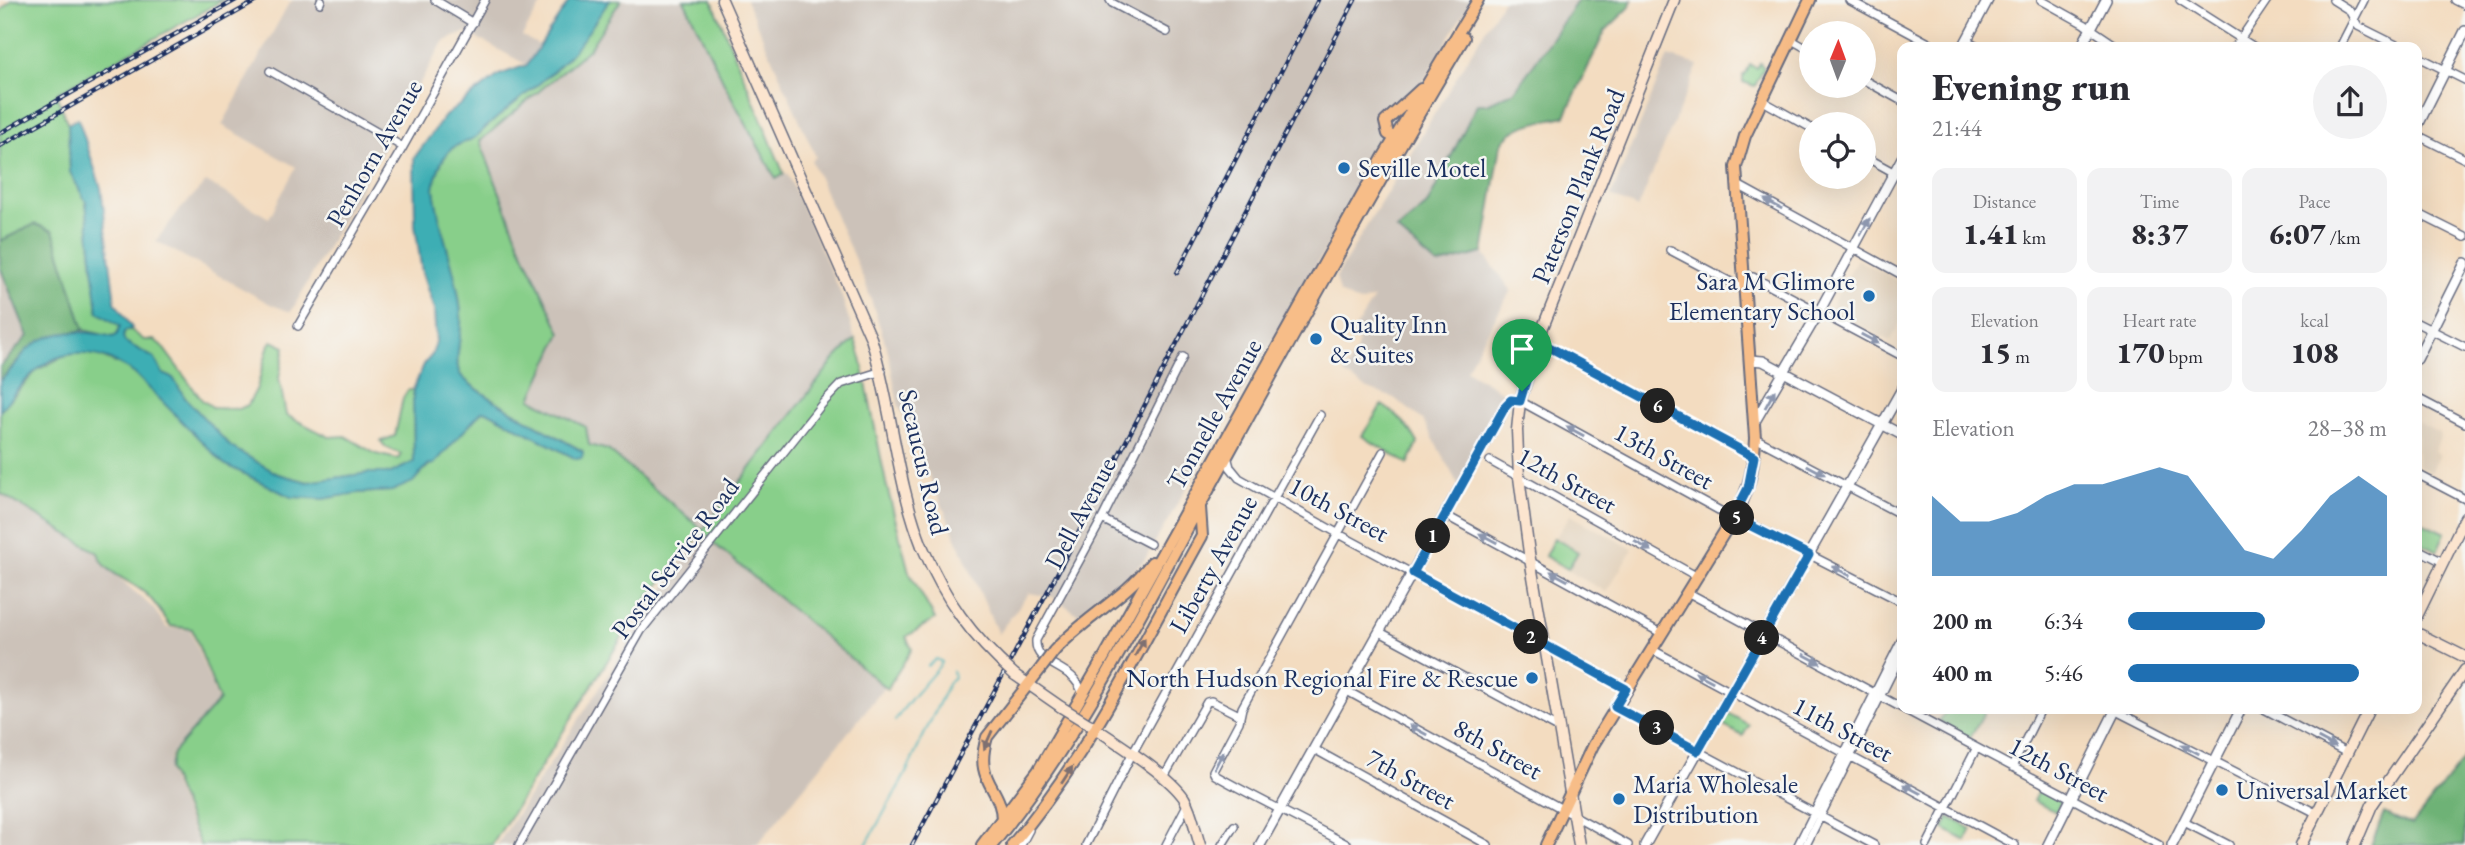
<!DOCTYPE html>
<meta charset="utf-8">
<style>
:root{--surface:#fff;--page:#f2f2f3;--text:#2b2b33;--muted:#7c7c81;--accent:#1f6fb2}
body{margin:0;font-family:"EB Garamond",serif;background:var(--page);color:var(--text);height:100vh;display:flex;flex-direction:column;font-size:26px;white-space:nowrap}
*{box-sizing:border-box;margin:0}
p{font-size:23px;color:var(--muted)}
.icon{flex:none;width:38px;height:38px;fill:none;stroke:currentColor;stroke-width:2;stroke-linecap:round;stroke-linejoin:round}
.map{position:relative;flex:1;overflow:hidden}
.panel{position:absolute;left:1897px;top:42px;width:525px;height:672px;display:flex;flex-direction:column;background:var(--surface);border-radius:14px;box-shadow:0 7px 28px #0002}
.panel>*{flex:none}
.needle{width:46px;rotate:1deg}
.buttons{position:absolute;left:1799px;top:21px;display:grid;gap:14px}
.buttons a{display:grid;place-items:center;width:77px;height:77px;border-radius:50%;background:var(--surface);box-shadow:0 7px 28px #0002;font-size:35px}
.pin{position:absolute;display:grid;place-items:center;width:60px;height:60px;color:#fff;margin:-72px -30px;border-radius:50% 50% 50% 0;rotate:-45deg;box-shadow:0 0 7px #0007}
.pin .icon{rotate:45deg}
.km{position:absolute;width:35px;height:35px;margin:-18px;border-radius:50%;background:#222;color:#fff;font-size:19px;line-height:35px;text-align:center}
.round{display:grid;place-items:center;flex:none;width:74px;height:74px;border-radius:37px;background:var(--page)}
.headline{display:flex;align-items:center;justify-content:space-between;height:119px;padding:0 35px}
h1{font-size:38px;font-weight:800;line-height:52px}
.metrics{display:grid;grid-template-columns:repeat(3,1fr);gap:10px;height:119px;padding:7px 35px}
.metrics div{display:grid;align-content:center;border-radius:14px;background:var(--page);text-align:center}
.metrics b{font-size:30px;font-weight:800}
.metrics small{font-size:19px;font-weight:400}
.metrics p{font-size:19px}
.chart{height:196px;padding:14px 35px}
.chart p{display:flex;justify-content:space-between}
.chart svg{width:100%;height:126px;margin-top:7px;fill:var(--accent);opacity:.7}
ul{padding:0 35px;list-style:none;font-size:23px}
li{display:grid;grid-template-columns:112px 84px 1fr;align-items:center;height:52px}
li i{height:18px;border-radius:9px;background:var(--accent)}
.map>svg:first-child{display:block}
.built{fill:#e0cdb5}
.industrial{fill:#ccc2b9}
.green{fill:#88cf8a;stroke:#527f74;stroke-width:2}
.forest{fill:#6eb276;stroke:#44706a;stroke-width:2}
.water{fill:#3caeb4;stroke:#2c6e89;stroke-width:2}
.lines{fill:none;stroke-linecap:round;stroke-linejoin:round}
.stream{stroke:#3caeb4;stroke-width:2}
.minor-casing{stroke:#676c80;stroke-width:10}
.tertiary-casing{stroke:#676c80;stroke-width:12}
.secondary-casing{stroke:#676c80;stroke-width:13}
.primary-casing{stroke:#676c80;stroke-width:14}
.trunk-casing{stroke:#676c80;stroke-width:14}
.minor{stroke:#fff;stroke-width:7}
.tertiary{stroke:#fff;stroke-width:9}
.secondary{stroke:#fce5cf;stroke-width:10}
.primary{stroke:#f7bd88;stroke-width:10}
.trunk{stroke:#f7bd88;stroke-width:10}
.rail-casing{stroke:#1b2f5e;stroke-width:4.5}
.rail{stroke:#f6f6f2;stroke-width:2;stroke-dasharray:5;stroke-linecap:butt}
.secondary-bridge-casing{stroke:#676c80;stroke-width:13;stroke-linecap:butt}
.trunk-bridge-casing{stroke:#676c80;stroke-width:14;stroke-linecap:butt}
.secondary-bridge{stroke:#fce5cf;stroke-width:10}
.trunk-bridge{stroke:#f7bd88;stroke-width:10}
.oneway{fill:#8d97ae}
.oneway2{fill:#7e6f71}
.route-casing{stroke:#fff;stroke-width:14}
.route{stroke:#1f6fb2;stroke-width:9}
.poi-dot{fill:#1f6fb2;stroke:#f6f6f2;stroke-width:2.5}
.labels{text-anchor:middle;stroke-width:5;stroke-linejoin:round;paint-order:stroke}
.street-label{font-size:26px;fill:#1b2f5e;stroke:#f6f6f2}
.poi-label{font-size:26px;fill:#1b2f5e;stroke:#f6f6f2;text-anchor:start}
</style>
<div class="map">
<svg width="2465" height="845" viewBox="0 0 2465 845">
<rect width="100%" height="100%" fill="#f6f6f2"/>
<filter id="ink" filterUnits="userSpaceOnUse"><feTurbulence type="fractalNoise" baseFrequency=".0143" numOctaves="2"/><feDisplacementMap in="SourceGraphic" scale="14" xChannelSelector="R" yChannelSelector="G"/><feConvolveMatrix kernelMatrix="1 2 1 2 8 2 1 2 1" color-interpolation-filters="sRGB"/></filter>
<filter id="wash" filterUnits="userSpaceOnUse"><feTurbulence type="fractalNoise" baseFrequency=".00686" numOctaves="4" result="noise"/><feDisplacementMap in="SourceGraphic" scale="28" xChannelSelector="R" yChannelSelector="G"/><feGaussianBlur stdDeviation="1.57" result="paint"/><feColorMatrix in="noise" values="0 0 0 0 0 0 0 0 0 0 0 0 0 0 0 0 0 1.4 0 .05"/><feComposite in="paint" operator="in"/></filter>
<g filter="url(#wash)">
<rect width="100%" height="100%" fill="#f3dcc0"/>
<!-- built -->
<path class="built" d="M1857 259 1902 283V320L1890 341 1830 309Z
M2417 422 2439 433 2440 438 2434 452 2440 455 2431 472 2417 465Z
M1570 515 1633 549 1606 592 1543 557Z"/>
<!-- industrial -->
<path class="industrial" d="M294 0H544L522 36 539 45 527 65 466 32 443 42 291 312 272 305 156 241 178 212 206 182 269 218 296 167 222 125 289 3Z
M620 0H684L726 87 777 178 787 173 841 294 855 339 834 360 703 530 608 450 589 445 586 427 531 399 561 333 520 245 480 141 589 49Z
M746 0H1471L1144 561 1082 617 1053 597 1029 593 998 634 898 404 888 351 866 285 811 160 816 157Z
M1503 0H1578L1515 91 1487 104H1477L1427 205 1397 230 1437 265 1483 253 1511 290 1466 370 1509 396 1508 407 1460 488 1423 420 1394 398 1368 389 1344 374 1357 350 1359 333 1354 330 1374 298 1359 303 1340 293 1336 277Z
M1668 56 1698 65 1638 208 1611 196Z
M0 267 28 336 0 367Z
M0 493 98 553 102 563 153 608 167 628 190 630 218 702 171 754 168 772 198 845H0Z
M703 536 884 688 757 845H497L679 566Z"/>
<!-- green -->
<path class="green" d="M12 0H223L56 94 68 124 70 172 86 202 98 312 120 326 117 335 113 337 84 330 53 231 35 225 0 241V11Z
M610 0H621L589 49 480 141 520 245 561 333 531 399 586 427 589 445 608 450 703 530 834 360 855 339 861 358 886 483 909 572 935 619 906 637 912 649 887 689 712 542 703 531 643 604 492 845H200L169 770 173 753 219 700 192 629 170 626C163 616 157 605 149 597 133 579 107 578 98 553L0 493V411L37 370 62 357 75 353 97 355 115 363H121L147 384 224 464 291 497 391 491 423 471 450 446 482 411 489 412 576 459 581 458 583 451C562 439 469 390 460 374 453 362 463 331 461 315 458 272 439 232 434 189 435 174 444 151 458 144 473 136 475 139 487 125L569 56Z
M684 0H712L784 174 776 179 726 87Z
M1760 63 1764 68 1755 86 1743 82V75H1745L1750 65 1757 68Z
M126 330H131L144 340H154L161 345 202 400 214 408 239 409 248 405 257 388 269 344 272 341 285 347 279 378 286 415 329 437 345 436 376 454 398 459 401 454 385 447 381 441 395 436 403 398 408 390H413L414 462 391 473H368L308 482 278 474 231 447 185 398 173 378 163 374 154 358 125 342 123 337Z
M1382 405C1399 416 1409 426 1418 443L1408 464 1362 436Z
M2422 522 2445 533 2437 551 2417 541V531Z
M1554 538 1578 552 1568 569 1545 556Z
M1947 709H1986L1970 738 1939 722Z
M1728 713 1749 725 1743 736 1722 725Z
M2039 789 2061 801 2056 812 2033 801Z
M1949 817 1972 829 1966 841 1943 828Z"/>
<!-- forest -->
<path class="forest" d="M1578 0H1632L1629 8 1605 31 1565 116C1543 122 1513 123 1501 145L1483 253 1437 265 1397 230 1427 205 1477 104H1487L1515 91Z
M35 224 53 231 84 330 55 335 25 352 0 381V367L28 336 0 267V241Z
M2465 757V841L2463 845H2371L2384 813 2412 825Z"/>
<!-- water -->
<path class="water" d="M570 0H610C596 19 584 40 568 57 541 86 506 107 478 135 471 142 458 142 450 150 441 159 435 176 434 189 439 232 458 272 461 315 463 331 453 362 460 374 470 391 561 438 583 452L582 458 576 459 489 412 482 411 434 464 428 465 413 482 392 491 358 493 323 499 291 497 224 464 136 375C108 352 67 344 37 370 23 381 11 397 0 411V381C10 372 17 362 25 352 49 328 84 330 113 337L117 335 120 326 98 312 86 202 70 172 68 124 78 118 101 188 115 302 132 328 124 332 123 337 125 342 154 358 163 374 173 378 185 398 231 447 278 474 308 482 368 473H391L414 462 413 390 424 364 432 355 436 342 434 310 422 273 415 225 414 158 445 116 499 75 527 65Z"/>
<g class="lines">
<!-- stream -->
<path class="stream" d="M927 666 936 659 942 662
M895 721C908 700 926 683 941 664
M866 845 905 775 949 682 954 677 953 671"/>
</g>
</g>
<g filter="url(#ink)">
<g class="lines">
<!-- minor casing -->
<g class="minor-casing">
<path id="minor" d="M435 0 473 23
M1110 0 1112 3 1167 32
M1849 0 1936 47
M2041 0 2084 24 2118 47
M2180 0 2254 47
M2333 0 2349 10 2358 26 2400 47
M2455 0 2465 5
M320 3 321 0
M1790 39 1811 51
M1966 40 1979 47
M2235 47 2267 0
M2340 47 2364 0
M2417 56 2465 80
M270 71 403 147
M1864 80 1902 101
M1761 100 1811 128
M2417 135 2465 159
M1864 156 1902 177
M1736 184 1902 275
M2417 213 2465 237
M1670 250 1744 289
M1743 276 1753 277 1902 356
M2417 323 2465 347
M298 326 403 147 485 0
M1538 341 1754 457
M2417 398 2465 423
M1520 401 1724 513 1744 521 1902 602
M1755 438 1902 515
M1227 456 1230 467 1239 478 1339 534 1627 689
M1490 461 1696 576
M2417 474 2465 499
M1445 515 1661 633
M1102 519 1150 544
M2417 549 2443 562
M1687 592 1902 708
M1380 632 1560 729
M1651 649 2015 845
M1347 691 1628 845
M1082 693C1074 663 1034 668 1036 640L1102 519 1183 357
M1615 707 1874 845
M1904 709 2159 845
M2112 709 2316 813
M2264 709 2347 753
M1314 749 1488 845
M2012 767 2041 709
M1164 777 1207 702 1211 701 1239 715
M2184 822 2229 845
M519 845 641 631 822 404 841 384 882 371
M1021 845 1029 830
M1086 845 1132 754 1320 415
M1166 845 1187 805
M1222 845 1234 826
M1348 845C1304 821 1259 800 1215 775L1213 771 1239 722 1242 708 1383 452
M1798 845 1902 639
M1806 845 1902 653
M1927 845 1976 749"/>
</g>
<!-- tertiary casing -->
<g class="tertiary-casing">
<path id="tertiary" d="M1963 47 1988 0
M2081 47 2106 0
M2417 127 2465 31
M2417 359 2465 263
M1750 360 1763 361 1902 435
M1754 423 1819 312 1902 158
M1260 845 1506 405 1512 400 1520 401
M1645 845 1902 389
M2048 845 2116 709
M2172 845 2241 709"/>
</g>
<!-- secondary casing -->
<g class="secondary-casing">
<path id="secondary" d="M722 0 871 338C892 406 896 480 922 546
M2417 616 2465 518
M2417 633 2465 657
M1015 675 1061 707
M1089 724C1114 741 1168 774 1184 798 1192 811 1195 830 1200 845
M1579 845 1529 553 1519 477 1517 430 1520 401 1543 327 1674 0
M2301 845 2369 709
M2355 845 2372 805 2465 670"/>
</g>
<!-- primary casing -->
<g class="primary-casing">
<path id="primary" d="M1546 845 1593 745 1738 510C1750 487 1754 465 1755 438L1736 167 1745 136 1810 0"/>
</g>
<!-- trunk casing -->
<g class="trunk-casing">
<path id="trunk" d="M1400 141 1388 134 1385 122 1421 89
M1054 651C1084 618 1125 598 1152 562
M1002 820C1002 786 973 783 987 737L1042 667
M982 845 1038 771 1106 654 1384 156 1478 0
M992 845C1080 738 1142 610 1209 489 1292 338 1375 186 1464 38
M1012 845C1091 753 1143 641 1202 536L1200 507"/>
</g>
<!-- minor -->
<use href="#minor" class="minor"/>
<!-- tertiary -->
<use href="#tertiary" class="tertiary"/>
<!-- secondary -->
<use href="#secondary" class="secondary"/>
<!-- primary -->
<use href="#primary" class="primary"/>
<!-- trunk -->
<use href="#trunk" class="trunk"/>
<!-- rail casing -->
<g class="rail-casing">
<path id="rail" d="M0 133 236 0
M0 146 258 0
M1177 273 1318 0
M912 845 1067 555 1355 0"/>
</g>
<!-- rail -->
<use href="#rail" class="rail"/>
<!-- secondary-bridge casing -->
<g class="secondary-bridge-casing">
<path id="secondary-bridge" d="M922 546C946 601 970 635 1015 675
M1061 707 1087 723"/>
</g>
<!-- trunk-bridge casing -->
<g class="trunk-bridge-casing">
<path id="trunk-bridge" d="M1042 667 1054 651"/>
</g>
<!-- secondary-bridge -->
<use href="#secondary-bridge" class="secondary-bridge"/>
<!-- trunk-bridge -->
<use href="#trunk-bridge" class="trunk-bridge"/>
</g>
<!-- one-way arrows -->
<defs><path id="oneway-solid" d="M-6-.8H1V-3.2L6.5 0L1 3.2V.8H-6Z" transform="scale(1.75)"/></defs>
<g class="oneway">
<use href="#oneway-solid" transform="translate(1773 204) rotate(-151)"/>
<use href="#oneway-solid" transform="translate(1865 227) rotate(-61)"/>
<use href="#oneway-solid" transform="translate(1870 339) rotate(28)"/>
<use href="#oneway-solid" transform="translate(1770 399) rotate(-61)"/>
<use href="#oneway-solid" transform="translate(1575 431) rotate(-151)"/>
<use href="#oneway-solid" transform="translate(1816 470) rotate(28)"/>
<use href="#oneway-solid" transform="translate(1488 538) rotate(-152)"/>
<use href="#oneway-solid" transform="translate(1643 546) rotate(29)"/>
<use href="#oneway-solid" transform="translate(1841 571) rotate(-153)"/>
<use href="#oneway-solid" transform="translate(1559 576) rotate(-151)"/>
<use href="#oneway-solid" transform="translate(1812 659) rotate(28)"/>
<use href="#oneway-solid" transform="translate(1704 677) rotate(-152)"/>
<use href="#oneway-solid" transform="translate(1418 730) rotate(-151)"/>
<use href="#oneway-solid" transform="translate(2327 743) rotate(28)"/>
<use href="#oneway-solid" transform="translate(2190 749) rotate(-152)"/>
<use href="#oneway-solid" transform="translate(1219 760) rotate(-62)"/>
<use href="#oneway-solid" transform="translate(1912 789) rotate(-152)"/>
</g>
<g class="oneway2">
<use href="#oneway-solid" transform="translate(1140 647) rotate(-61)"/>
<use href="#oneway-solid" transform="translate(988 740) rotate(114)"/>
<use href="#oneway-solid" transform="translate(1067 775) rotate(-57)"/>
</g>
</g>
<g class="lines" filter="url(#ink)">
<!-- route casing -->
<g class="route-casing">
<path id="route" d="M1538 341 1754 457 1748 488 1733 517 1809 555 1698 751 1615 707 1626 689 1413 573 1506 405 1511 400 1520 401Z"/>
</g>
<!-- route -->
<use href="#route" class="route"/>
</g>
<!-- markers -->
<g class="poi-dot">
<circle cx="1344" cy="168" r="7"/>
<circle cx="1869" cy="296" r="7"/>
<circle cx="1316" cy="339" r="7"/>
<circle cx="1532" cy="678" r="7"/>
<circle cx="2222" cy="790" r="7"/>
<circle cx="1619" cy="799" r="7"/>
</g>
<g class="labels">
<!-- street labels -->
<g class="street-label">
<text transform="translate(374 153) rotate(-60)" y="9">Penhorn Avenue</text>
<text transform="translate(1578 186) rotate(-68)" y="9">Paterson Plank Road</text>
<text transform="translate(1214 414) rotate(-61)" y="9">Tonnelle Avenue</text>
<text transform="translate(1664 456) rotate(29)" y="9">13th Street</text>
<text transform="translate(924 462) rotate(77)" y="9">Secaucus Road</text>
<text transform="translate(1567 480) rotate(29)" y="9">12th Street</text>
<text transform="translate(1339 509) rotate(28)" y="9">10th Street</text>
<text transform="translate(1080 513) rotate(-62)" y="9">Dell Avenue</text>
<text transform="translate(675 558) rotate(-53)" y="9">Postal Service Road</text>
<text transform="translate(1213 564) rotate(-61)" y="9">Liberty Avenue</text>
<text transform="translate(1843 729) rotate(28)" y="9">11th Street</text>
<text transform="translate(1498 749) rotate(29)" y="9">8th Street</text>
<text transform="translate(2059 769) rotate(28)" y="9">12th Street</text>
<text transform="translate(1411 779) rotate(29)" y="9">7th Street</text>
</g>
<!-- poi labels -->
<g class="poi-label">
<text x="1358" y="177">Seville Motel</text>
<text x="1855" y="290" text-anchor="end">Sara M Glimore<tspan x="1855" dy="30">Elementary School</tspan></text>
<text x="1330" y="333">Quality Inn<tspan x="1330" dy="30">&amp; Suites</tspan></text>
<text x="1518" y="687" text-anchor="end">North Hudson Regional Fire &amp; Rescue</text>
<text x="1633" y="793">Maria Wholesale<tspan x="1633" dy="30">Distribution</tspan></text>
<text x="2236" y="799">Universal Market</text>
</g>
</g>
</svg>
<div class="buttons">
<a><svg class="needle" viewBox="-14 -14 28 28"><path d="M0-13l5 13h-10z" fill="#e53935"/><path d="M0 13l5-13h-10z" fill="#7c7c81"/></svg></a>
<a><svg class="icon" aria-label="locate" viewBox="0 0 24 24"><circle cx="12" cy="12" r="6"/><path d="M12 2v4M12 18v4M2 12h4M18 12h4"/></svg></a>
</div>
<div class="pin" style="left:1522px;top:391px;background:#1e9e55"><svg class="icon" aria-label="arrive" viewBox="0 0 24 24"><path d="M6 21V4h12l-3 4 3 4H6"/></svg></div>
<b class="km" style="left:1433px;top:536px">1</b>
<b class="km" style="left:1531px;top:637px">2</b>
<b class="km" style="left:1657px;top:728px">3</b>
<b class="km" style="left:1762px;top:638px">4</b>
<b class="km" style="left:1737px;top:518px">5</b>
<b class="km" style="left:1658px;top:406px">6</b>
<section class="panel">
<div class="headline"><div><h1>Evening run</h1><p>21:44</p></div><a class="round"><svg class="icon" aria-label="share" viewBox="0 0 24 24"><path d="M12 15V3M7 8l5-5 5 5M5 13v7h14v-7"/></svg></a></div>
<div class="metrics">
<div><p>Distance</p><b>1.41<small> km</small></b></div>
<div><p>Time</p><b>8:37</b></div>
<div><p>Pace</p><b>6:07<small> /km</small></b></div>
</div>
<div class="metrics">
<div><p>Elevation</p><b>15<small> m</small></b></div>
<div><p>Heart rate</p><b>170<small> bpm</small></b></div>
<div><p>kcal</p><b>108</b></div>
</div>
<div class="chart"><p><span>Elevation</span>28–38 m</p>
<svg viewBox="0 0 160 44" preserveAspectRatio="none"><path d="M0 44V16L10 25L20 25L30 22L40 16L50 12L60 12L70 9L80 6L90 9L100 22L110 35L120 38L130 28L140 16L150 9L160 16V44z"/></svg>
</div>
<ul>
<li><b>200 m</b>6:34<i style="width:53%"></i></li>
<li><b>400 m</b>5:46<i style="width:89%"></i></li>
</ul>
</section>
</div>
